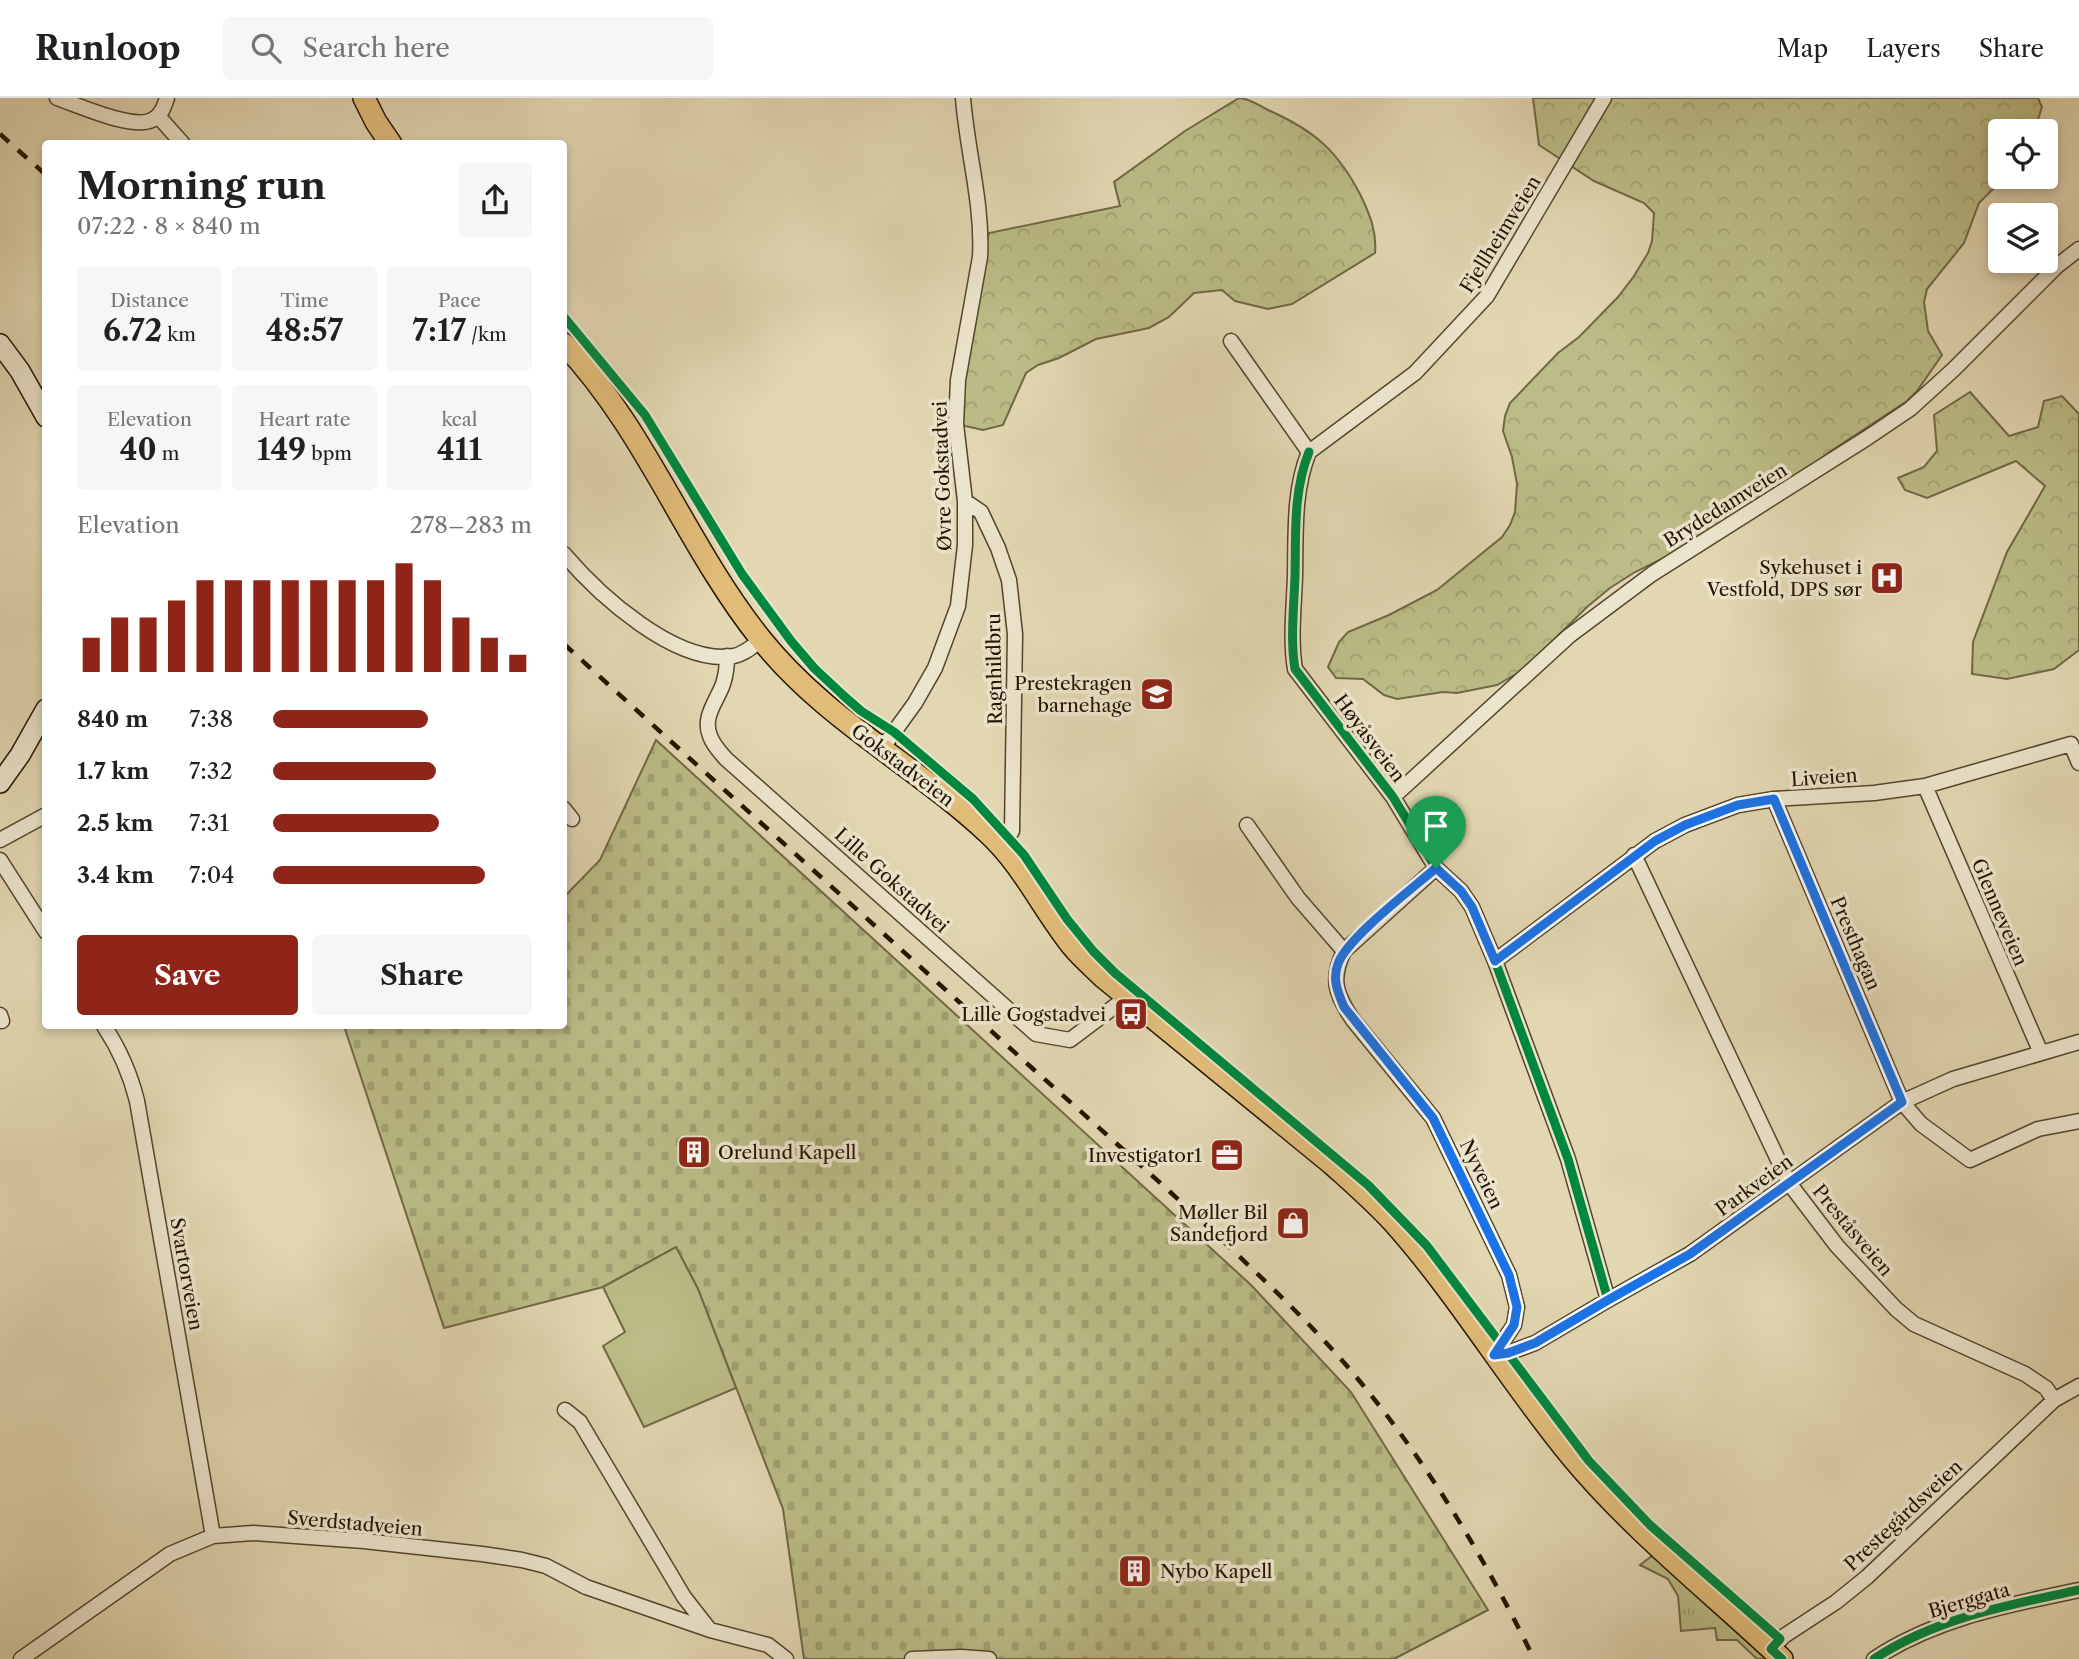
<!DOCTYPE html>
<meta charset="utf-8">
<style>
:root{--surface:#fff;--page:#f6f6f6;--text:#202124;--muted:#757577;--line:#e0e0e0;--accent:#8f2418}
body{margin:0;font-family:"Libre Caslon Text",serif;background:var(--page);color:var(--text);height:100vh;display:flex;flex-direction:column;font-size:26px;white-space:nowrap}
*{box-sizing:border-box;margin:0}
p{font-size:23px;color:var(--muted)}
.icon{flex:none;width:38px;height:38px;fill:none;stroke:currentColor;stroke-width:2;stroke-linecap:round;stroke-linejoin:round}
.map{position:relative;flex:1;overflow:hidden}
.side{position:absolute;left:42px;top:42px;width:525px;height:889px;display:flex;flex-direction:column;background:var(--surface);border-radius:7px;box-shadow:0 4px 10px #0003}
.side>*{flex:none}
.tools{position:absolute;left:1988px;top:21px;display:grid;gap:14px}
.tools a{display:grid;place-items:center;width:70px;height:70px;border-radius:7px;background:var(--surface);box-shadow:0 4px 10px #0003;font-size:35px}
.pin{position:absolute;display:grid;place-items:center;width:60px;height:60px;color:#fff;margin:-72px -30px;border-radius:50% 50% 50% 0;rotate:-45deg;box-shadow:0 0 7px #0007}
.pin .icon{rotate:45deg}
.round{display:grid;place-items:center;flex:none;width:74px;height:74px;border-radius:7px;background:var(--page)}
.overview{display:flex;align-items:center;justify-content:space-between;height:119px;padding:0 35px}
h1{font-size:38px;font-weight:800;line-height:52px}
.figures{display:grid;grid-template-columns:repeat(3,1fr);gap:10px;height:119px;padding:7px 35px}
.figures div{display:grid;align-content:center;border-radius:7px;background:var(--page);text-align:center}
.figures b{font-size:30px;font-weight:800}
.figures small{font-size:19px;font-weight:400}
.figures p{font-size:19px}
.chart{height:196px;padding:14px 35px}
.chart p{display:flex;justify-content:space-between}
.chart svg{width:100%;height:126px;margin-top:7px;stroke:var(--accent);stroke-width:6}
.primary-button{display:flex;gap:14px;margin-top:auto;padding:14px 35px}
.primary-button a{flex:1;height:80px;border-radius:7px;background:var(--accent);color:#fff;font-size:28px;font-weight:800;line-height:80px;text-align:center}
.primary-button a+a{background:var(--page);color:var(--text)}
ul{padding:0 35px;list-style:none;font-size:23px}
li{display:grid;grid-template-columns:112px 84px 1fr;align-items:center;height:52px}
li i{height:18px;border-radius:9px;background:var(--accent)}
header{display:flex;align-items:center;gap:42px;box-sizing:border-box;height:98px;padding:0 35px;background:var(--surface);border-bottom:2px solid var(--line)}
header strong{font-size:33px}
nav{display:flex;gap:38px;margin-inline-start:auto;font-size:24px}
.search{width:490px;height:63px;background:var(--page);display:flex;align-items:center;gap:18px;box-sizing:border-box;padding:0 24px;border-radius:7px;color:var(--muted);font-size:26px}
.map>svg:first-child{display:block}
.grass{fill:url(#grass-tufts);stroke:#706844;stroke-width:2}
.forest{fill:url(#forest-crowns);stroke:#706844;stroke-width:2}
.cemetery{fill:url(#cemetery-stones);stroke:#706844;stroke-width:2}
.park{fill:#bbbc87;stroke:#706844;stroke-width:2}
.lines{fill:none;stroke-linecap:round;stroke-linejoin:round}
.street-casing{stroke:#54442c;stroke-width:17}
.secondary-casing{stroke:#241300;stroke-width:22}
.primary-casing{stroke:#241300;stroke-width:24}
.street{stroke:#ece5cd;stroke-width:14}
.secondary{stroke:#ece5cd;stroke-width:19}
.primary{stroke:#e1bc79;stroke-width:21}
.rail{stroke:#241300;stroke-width:4.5;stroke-dasharray:12 12;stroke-linecap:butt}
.cycleway-casing{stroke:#ece5cd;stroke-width:13}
.cycleway{stroke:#00873e;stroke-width:9}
.route-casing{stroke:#fff;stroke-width:14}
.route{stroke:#1a73e8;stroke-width:9}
.labels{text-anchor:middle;stroke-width:7;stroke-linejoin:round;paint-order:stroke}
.street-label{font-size:19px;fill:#241300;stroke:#ece5cd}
.poi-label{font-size:19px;fill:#241300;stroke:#ece5cd;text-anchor:end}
</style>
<header>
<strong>Runloop</strong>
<div class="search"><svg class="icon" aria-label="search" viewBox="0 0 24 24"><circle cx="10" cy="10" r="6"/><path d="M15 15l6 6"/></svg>Search here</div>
<nav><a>Map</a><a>Layers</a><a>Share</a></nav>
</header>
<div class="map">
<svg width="2079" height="1561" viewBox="0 0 2079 1561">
<defs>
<pattern id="grass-tufts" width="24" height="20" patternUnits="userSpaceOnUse" patternTransform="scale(1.75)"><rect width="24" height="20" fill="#bbbc87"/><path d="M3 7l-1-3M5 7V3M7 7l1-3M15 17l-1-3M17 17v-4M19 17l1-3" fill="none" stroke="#a1a173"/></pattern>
<pattern id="forest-crowns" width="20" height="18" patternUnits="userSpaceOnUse" patternTransform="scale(1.75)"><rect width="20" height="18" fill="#bbbc87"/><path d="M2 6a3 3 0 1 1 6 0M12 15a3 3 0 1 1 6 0" fill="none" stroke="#a1a173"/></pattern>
<pattern id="cemetery-stones" width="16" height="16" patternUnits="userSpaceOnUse" patternTransform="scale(1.75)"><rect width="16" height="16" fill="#bbbc87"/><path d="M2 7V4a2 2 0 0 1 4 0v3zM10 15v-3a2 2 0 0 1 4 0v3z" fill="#a1a173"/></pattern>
</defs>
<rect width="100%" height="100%" fill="#e2d7b2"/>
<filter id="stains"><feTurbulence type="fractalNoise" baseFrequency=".00286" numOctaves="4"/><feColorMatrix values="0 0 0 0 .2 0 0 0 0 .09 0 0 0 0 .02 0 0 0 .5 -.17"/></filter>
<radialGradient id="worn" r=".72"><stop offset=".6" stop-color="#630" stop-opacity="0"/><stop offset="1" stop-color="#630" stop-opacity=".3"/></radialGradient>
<!-- grass -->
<path class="grass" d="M1653 1457 1768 1561H1757L1737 1542H1717L1715 1530 1681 1533 1678 1498 1668 1481 1640 1467Z"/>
<!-- forest -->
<path class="forest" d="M1239 0C1249 0 1258 7 1268 12 1314 32 1338 53 1361 98 1370 117 1377 134 1375 155L1292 206 1268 211 1235 203 1222 192 1194 195 1169 219 1149 230 1096 241 1059 260 1038 267 1026 275 1003 327 983 332 956 326 970 206 989 135 1120 108 1114 84 1185 33Z
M1533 0H2038L2042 9 2034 33H2000V79H2005L1979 105 1964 145 1927 191 1924 204 1928 233 1942 257 1917 293 1907 303 1831 353 1768 400 1676 454 1635 474 1610 490 1587 509 1523 572 1497 587 1457 595 1443 594 1397 601 1384 597 1363 581 1336 580 1328 569 1339 544 1348 534 1389 517 1437 492 1502 439 1510 427 1515 414 1517 386 1512 359 1503 333 1505 318 1510 305 1558 255 1579 239 1618 199 1634 178 1648 155 1652 143 1654 115 1644 105 1594 83 1539 47Z
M1970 294 2009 338 2038 329 2044 303 2062 298 2079 316V552L2054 571 2007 581 1972 576 1973 544 2007 454 2045 388 2016 363 1927 400 1905 392 1898 380 1924 369 1937 353 1934 317Z"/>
<!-- cemetery -->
<path class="cemetery" d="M656 642 1251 1187 1351 1294 1488 1512 1394 1561H804L783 1411 698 1191 676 1149 603 1189 444 1230 344 928H564V799L600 762Z"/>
<!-- park -->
<path class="park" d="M676 1149 698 1191 736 1290 644 1329 603 1248 625 1234 603 1189Z"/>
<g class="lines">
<!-- street casing -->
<g class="street-casing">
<path id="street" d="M57 0C78 7 132 32 152 22 161 18 164 9 167 0
M158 18 183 46
M1231 243 1309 354
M1309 354C1293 393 1296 437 1295 478 1294 509 1290 541 1295 571L1393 699 1436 770 1461 793 1472 809 1495 863 1568 1061 1608 1202
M1309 354 1415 275 1487 198 1604 0
M965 403 981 414 998 450 1009 482 1015 536 1012 733 1001 748
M564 456C598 496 676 568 734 558 744 556 753 548 761 542
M727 558C727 568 726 577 723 586 717 603 702 619 710 638 713 647 720 654 726 661L1036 936 1070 942 1127 899
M881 652 915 605 935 570 958 508 965 447V403L956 326 958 282 980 159C983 106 967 53 963 0
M1925 688 2041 955
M1393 699 1569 538 1652 476 1867 340 1910 311 1954 271 2057 168 2079 151
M1774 701 1902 1004 1921 1026 1970 1062 2038 1031 2079 1023
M564 711 572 721
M1247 727 1298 800 1344 853
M0 742 46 717
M1634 757 1789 1085 1837 1148 1896 1211 1914 1226 2025 1276 2046 1290 2054 1302
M0 762 46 834
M1436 770 1344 853C1330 882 1336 897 1353 922L1433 1020 1509 1177 1517 1209 1514 1227 1494 1257
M1495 863 1655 743 1685 727 1738 707 1774 701 1874 695 1925 688 2071 646 2079 665
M0 917 2 923
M104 928C120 952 130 975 137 1003L213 1438
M1494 1257 1508 1255 1535 1245 1608 1202 1690 1156 1902 1004 1953 981 2079 944
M565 1312 580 1324 684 1499 709 1531
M1771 1551 1784 1538 1836 1504 1867 1479 2054 1302 2079 1288
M21 1561 170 1456 213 1438 253 1435 364 1443 482 1456 522 1462 546 1468 586 1489 710 1532 768 1547 786 1561
M912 1561 961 1559 989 1561
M1874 1561C1936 1520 2008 1507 2079 1492"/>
</g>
<!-- secondary casing -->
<g class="secondary-casing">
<path id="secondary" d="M0 246 20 273 46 319
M0 685 20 657 46 611"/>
</g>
<!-- primary casing -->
<g class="primary-casing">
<path id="primary" d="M364 0 376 24 391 46
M564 246C646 332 686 447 760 540 824 621 914 666 988 735 1023 767 1043 812 1073 849 1082 860 1093 869 1103 879L1332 1066C1353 1085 1375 1104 1394 1125 1459 1198 1509 1283 1571 1358 1634 1434 1711 1494 1782 1561"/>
</g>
<!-- street -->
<use href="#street" class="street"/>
<!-- secondary -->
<use href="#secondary" class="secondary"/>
<!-- primary -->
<use href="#primary" class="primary"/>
<!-- rail -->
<path class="rail" d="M0 36 46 77
M564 546C716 685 869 822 1022 961 1089 1021 1157 1081 1222 1142 1265 1183 1308 1223 1347 1268 1423 1357 1483 1456 1534 1561"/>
<!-- cycleway casing -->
<g class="cycleway-casing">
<path id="cycleway" d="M564 219 645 317 742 476 791 543 814 570 845 599 861 613 894 634 973 701 1024 757 1067 821 1093 853 1115 875 1368 1087 1427 1148 1589 1363 1650 1427 1780 1541 1771 1551 1782 1561
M1309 354C1293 393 1296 437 1295 478 1294 509 1290 541 1295 571L1393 699 1436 770 1461 793 1472 809 1495 863 1568 1061 1608 1202
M1874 1561C1936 1520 2008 1507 2079 1492"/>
</g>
<!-- cycleway -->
<use href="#cycleway" class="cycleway"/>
</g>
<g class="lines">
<!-- route casing -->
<g class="route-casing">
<path id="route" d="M1774 701 1902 1004 1690 1156 1608 1202 1535 1245 1508 1255 1494 1257 1514 1227 1517 1209 1509 1177 1433 1020 1344 909C1338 895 1332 881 1338 866 1346 841 1413 790 1436 770L1461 793 1472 809 1495 863 1655 743 1685 727 1738 707Z"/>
</g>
<!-- route -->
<use href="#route" class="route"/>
</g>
<!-- icons -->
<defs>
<g id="hospital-square" transform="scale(1.75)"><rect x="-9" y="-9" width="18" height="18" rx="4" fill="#8f2418" stroke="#ece5cd"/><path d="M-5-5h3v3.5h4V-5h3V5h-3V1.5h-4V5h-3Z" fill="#fff"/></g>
<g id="school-square" transform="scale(1.75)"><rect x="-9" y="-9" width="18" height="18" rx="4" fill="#8f2418" stroke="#ece5cd"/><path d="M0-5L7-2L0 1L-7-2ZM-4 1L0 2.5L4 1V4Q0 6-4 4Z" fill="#fff"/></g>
<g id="bus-square" transform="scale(1.75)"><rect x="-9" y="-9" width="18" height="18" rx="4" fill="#8f2418" stroke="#ece5cd"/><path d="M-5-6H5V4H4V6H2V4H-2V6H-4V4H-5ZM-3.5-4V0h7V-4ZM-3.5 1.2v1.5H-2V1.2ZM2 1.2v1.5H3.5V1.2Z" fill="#fff"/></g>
<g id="building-square" transform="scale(1.75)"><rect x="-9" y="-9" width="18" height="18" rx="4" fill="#8f2418" stroke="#ece5cd"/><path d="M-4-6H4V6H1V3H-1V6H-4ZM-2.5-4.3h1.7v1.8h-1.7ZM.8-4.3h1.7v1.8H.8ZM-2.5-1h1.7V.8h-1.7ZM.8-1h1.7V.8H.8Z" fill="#fff"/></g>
<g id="office-square" transform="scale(1.75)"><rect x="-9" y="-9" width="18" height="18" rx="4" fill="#8f2418" stroke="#ece5cd"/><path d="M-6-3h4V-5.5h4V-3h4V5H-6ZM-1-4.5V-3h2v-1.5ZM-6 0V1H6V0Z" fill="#fff"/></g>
<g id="shop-square" transform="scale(1.75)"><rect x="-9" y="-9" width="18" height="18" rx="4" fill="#8f2418" stroke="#ece5cd"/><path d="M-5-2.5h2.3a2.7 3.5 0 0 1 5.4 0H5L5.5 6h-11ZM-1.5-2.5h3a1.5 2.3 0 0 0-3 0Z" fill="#fff"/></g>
</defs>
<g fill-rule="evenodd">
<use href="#hospital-square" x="1887" y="480"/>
<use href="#school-square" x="1157" y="596"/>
<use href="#bus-square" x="1131" y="916"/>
<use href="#building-square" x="694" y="1054"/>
<use href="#office-square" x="1227" y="1057"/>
<use href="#shop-square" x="1293" y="1125"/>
<use href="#building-square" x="1135" y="1473"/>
</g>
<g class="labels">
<!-- street labels -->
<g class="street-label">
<text transform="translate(1500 136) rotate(-58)" y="7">Fjellheimveien</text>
<text transform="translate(942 378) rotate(-92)" y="7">Øvre Gokstadvei</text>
<text transform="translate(1725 407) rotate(-32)" y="7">Brydedamveien</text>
<text transform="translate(994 571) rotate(-91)" y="7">Ragnhildbru</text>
<text transform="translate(1370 640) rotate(53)" y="7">Høyåsveien</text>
<text transform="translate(903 667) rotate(37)" y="7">Gokstadveien</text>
<text transform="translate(1824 679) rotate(-4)" y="7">Liveien</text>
<text transform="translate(892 782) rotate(42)" y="7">Lille Gokstadvei</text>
<text transform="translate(2000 814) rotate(67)" y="7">Glenneveien</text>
<text transform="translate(1856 845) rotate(67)" y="7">Presthagan</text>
<text transform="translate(1482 1076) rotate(64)" y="7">Nyveien</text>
<text transform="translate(1754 1087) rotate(-36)" y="7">Parkveien</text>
<text transform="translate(1853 1132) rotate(50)" y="7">Preståsveien</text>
<text transform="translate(187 1176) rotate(80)" y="7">Svartorveien</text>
<text transform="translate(1903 1417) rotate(-43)" y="7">Prestegårdsveien</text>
<text transform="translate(355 1425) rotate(5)" y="7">Sverdstadveien</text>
<text transform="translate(1969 1502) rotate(-16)" y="7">Bjerggata</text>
</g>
<!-- poi labels -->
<g class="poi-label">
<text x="1862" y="476">Sykehuset i<tspan x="1862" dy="22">Vestfold, DPS sør</tspan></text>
<text x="1132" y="592">Prestekragen<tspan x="1132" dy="22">barnehage</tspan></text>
<text x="1106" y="923">Lille Gogstadvei</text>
<text x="718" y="1061" text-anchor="start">Orelund Kapell</text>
<text x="1202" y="1064">Investigator1</text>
<text x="1268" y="1121">Møller Bil<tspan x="1268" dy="22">Sandefjord</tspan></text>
<text x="1160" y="1480" text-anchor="start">Nybo Kapell</text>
</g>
</g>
<rect width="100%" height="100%" filter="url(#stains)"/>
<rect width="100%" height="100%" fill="url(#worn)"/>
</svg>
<div class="tools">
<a><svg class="icon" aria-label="locate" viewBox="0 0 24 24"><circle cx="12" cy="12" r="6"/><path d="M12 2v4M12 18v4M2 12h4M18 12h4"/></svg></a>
<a><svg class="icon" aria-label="layers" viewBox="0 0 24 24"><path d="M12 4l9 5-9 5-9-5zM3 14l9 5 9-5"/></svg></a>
</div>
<div class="pin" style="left:1436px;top:770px;background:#1e9e55"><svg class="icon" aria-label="arrive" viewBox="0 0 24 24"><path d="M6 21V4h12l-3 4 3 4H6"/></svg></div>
<section class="side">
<div class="overview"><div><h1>Morning run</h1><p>07:22 · 8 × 840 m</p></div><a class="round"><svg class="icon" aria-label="share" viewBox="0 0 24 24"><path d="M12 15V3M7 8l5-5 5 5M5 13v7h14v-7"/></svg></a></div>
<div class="figures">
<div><p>Distance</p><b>6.72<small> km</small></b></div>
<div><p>Time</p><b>48:57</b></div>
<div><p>Pace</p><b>7:17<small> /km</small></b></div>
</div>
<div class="figures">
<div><p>Elevation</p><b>40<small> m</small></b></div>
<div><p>Heart rate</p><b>149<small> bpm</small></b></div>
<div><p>kcal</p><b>411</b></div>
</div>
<div class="chart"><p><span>Elevation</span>278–283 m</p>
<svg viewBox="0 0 160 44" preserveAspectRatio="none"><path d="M5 44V32M15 44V25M25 44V25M35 44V19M45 44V12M55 44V12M65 44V12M75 44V12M85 44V12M95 44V12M105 44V12M115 44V6M125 44V12M135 44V25M145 44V32M155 44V38"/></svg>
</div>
<ul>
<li><b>840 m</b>7:38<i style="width:60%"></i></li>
<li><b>1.7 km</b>7:32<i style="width:63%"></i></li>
<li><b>2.5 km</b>7:31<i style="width:64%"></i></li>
<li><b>3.4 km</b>7:04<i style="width:82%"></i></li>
</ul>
<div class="primary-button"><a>Save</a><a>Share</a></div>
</section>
</div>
